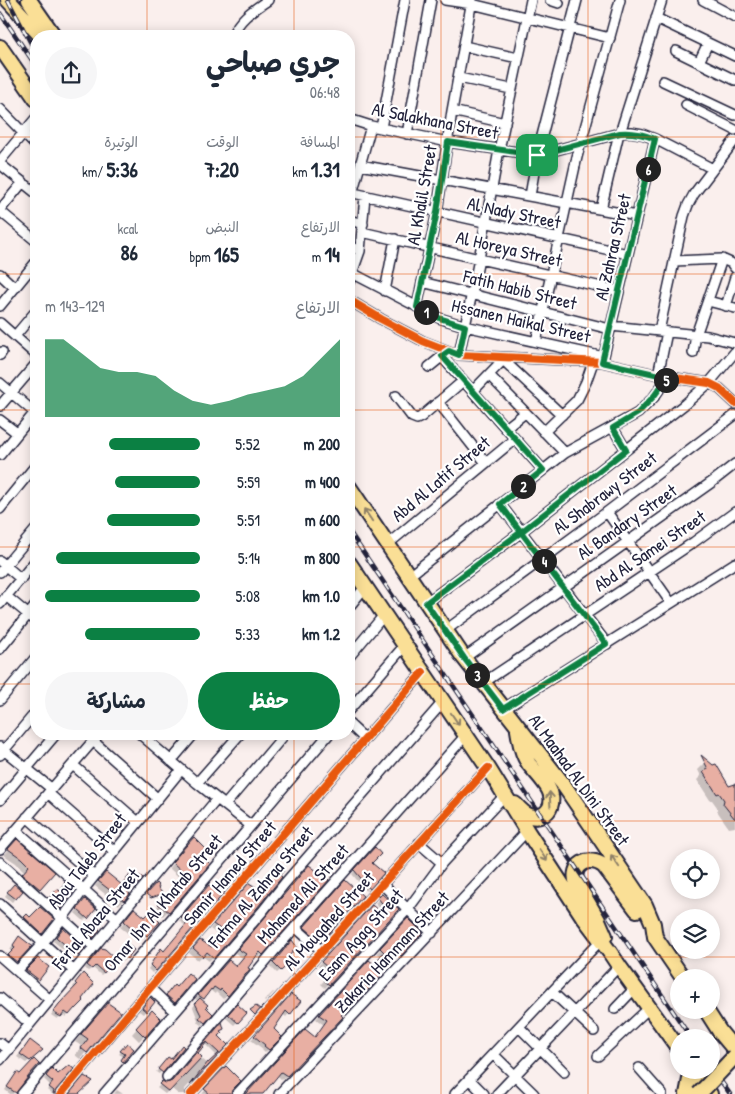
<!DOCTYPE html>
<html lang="ar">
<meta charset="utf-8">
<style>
:root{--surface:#fff;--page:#f6f6f7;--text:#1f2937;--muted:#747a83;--accent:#0b8043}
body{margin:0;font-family:"Patrick Hand","Playpen Sans Arabic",sans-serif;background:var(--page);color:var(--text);direction:rtl;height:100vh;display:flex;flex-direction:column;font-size:19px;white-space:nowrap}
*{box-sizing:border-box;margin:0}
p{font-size:16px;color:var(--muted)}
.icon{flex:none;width:28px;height:28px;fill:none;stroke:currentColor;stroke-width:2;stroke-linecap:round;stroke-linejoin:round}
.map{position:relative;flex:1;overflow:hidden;direction:ltr}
.drawer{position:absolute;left:30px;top:30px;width:325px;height:710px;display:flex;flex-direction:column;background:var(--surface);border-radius:20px;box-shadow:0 2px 12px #0003;direction:rtl}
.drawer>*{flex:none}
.tools{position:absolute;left:670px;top:849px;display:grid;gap:10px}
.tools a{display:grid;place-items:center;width:50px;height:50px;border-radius:50%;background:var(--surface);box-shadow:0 2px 12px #0003;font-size:25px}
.pin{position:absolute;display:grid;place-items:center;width:42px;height:42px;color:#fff;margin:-21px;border-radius:10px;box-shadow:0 2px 8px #0006}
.km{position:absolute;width:25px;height:25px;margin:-12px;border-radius:50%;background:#222;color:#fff;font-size:14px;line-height:25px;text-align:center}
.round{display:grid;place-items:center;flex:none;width:52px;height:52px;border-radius:26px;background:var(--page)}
.headline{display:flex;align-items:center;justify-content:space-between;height:85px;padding:0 15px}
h1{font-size:28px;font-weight:700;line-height:38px}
.stats{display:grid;grid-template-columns:repeat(3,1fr);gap:8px;height:85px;padding:5px 15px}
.stats div{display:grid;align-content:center}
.stats b{font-size:21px;font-weight:700}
.stats small{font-size:14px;font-weight:400}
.stats p{font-size:14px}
.chart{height:140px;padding:10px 15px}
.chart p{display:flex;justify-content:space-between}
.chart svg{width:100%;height:90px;margin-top:5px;fill:var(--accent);opacity:.7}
.action{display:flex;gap:10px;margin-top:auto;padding:10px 15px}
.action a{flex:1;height:58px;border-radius:30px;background:var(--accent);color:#fff;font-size:20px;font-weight:700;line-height:58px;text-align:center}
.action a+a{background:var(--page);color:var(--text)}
ul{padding:0 15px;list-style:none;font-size:16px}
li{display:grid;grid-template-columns:80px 60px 1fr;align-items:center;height:38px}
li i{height:12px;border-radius:6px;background:var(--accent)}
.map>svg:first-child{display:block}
.shadow{fill:#0003}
.building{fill:#e8afa3;stroke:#22223b}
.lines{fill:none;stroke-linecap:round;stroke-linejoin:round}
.minor-casing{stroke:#22223b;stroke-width:12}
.primary-casing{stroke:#22223b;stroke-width:18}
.trunk-casing{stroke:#22223b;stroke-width:18}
.minor{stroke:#fff;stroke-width:9}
.primary{stroke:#fadf96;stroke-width:14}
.trunk{stroke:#fadf96;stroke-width:14}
.rail-casing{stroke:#22223b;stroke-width:4.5}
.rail{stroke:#fff;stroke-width:2.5;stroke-dasharray:8;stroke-linecap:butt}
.trunk-bridge-casing{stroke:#22223b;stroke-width:18;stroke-linecap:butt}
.trunk-bridge{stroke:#fadf96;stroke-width:14}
.cycleway-casing{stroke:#fff;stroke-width:11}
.cycleway{stroke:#e8590c;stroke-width:8}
.oneway{stroke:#8e8068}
.route-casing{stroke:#fff;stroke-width:10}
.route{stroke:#0b8043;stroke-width:6}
.grid{fill:none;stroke:#e8590c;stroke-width:1;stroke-opacity:0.55}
.labels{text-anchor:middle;stroke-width:4.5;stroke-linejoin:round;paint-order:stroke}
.street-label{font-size:18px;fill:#22223b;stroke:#fff}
</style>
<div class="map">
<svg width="735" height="1094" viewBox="0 0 735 1094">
<rect width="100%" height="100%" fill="#faefed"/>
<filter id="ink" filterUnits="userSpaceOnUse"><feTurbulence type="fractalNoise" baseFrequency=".02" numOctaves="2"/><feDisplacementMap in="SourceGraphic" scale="10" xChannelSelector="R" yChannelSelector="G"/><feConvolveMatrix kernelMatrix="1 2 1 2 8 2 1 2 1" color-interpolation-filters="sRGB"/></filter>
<g filter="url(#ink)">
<!-- shadow -->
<path class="shadow" d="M705 763H709L729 788 735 789V827L729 828 717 811V807L712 800H710L697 780 701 776 698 770Z
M17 841 53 872 34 894 18 880 25 872 16 863 4 855Z
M189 843 204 849 168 911 163 916 155 909 165 899V900L182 880 169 868Z
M375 849 370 863 382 874 366 891 352 874Z
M305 871 327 880 262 954 258 958 255 956 246 968 248 970 223 999 216 992 215 994 210 990 200 1000 204 1007 211 1014 201 1025 197 1022 198 1020 193 1007 198 1001 195 999 225 965 236 967 244 959 235 953Z
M102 878 122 886 141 879 131 890 129 888 123 900 119 905 95 886Z
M345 882 361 896 317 944 302 931Z
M65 883 61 908 57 911 47 902 57 891 60 893 62 886Z
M11 888 21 891 12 902 5 896Z
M206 889 223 892 209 908 204 903 196 914 199 920 152 973 148 969 158 953H164L186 926 179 921Z
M245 889 213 957 209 961 202 956 198 960 189 953 196 945 212 948 221 937 210 929Z
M382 896 397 910 325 988 321 984 329 975 318 966 372 906 380 913 382 911 375 903Z
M82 904 87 918 84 921 75 913Z
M130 914 145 919 158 922 142 940 132 932 129 934 120 927Z
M27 916 41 933 38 936 22 921Z
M408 920 421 933 396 959 391 954 379 965V972L381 974 348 1010 339 1015 341 1017 282 1080 277 1075 261 1094H246L315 1038 324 1025 316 1019 370 962 374 965 381 956 377 953Z
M60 932 84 948 74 958 53 941Z
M16 941 30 946 13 964 6 959 13 952 10 949Z
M292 942 285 958 289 962 277 973 270 966Z
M126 945V958L123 961 116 955Z
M98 953 104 972 101 975 93 968 88 971 85 968Z
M38 959V979L35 982 24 974Z
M80 977V999L82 1001 66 1017 62 1015 57 1019 51 1015 56 1008 75 989 73 987Z
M194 979 171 1005 164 999 171 990Z
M273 992H274L265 1002 264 1001Z
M291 996 299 1002 286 1017 283 1014 272 1029 280 1037 265 1053 262 1050 263 1049 251 1040Z
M147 1002H154L143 1014 139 1011Z
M234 1009 246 1013 234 1025 226 1018Z
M101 1011 86 1052 80 1059 75 1055 82 1046 75 1042Z
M147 1017 144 1036 139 1041 132 1034Z
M219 1032 217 1036 226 1045 216 1055 205 1044Z
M27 1044 38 1053 26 1063 17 1057Z
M127 1045 133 1050 120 1063 124 1057 119 1054Z
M196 1054 208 1064 185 1089 184 1094H178L171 1088 165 1094 157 1088 163 1082 166 1085 172 1082Z
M168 1059 170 1061 159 1074 156 1072Z
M226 1067 231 1089 230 1094H202Z
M52 1070 58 1075 54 1092 52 1094 47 1090 51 1086 44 1079Z
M30 1072 13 1094H10L5 1090 14 1077Z
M117 1090 123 1094H124H114Z"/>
<!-- building -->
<path class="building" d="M701 755 713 765 716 764 729 786 735 784V819L723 804 724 800 719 793 717 794 703 772 708 769Z
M194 837 206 849 201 855 210 864 169 912 158 904 165 897 166 898 186 875 172 862Z
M17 839 55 872 40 889 22 874 29 866 21 858 8 849Z
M375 847 381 854 372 863 384 873 370 889 354 870Z
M277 865 284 870 280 875 282 877 257 908 214 958 207 952 203 957 193 948 200 940 212 947 224 932 213 924 249 883 259 889Z
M309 865 329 880 263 955 260 952 258 954 248 968 250 969 228 996 221 989 220 991 214 987 212 990 211 989 204 999 198 995 229 960 236 966 246 954 238 949Z
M106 872 122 885 132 872 139 878 140 876 143 878 136 886 134 884 128 891 130 894 124 901 98 881Z
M345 880 363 896 321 942 304 927Z
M65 881 75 890 61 909 49 898 57 889 62 892Z
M156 883 159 886 158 888 163 894 151 898 146 894Z
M14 884 23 891 16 899 7 892Z
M209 885 215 889 217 886 225 892 213 906 207 900 198 914 199 916 198 917 200 920 156 971 150 965 161 948 164 951 188 922 181 917Z
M382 894 399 909 329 985 324 979 332 971 321 962 372 905 380 912 385 907 378 898Z
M85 899 96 909 88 919 77 909Z
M40 907 54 919 42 934 24 917 27 914 30 917Z
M134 908 145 917 150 912 160 922 147 936 137 927 135 931 124 921Z
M408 918 423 933 401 956 396 951 380 965V972L383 974 353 1006H352L341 1015 343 1017 287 1076 281 1072 263 1094H246L305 1029 315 1037 327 1020 319 1015 369 960 374 964 384 952 380 948Z
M95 925 100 930 93 938 88 933Z
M63 928 85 948 78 956 56 937Z
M19 936 32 946 17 962 8 955 15 948 13 945Z
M292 940 297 947 287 958 291 962 281 971 273 963Z
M126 943 134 950 127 959 119 951Z
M101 948 105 949 115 958 104 973 96 966V967L95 966 92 969 87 965Z
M38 958 49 967 39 980 26 970Z
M83 973 94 984 82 999 84 1001 76 1009 75 1008 69 1015 65 1012 61 1017 53 1012 59 1004 77 985 75 983Z
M188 973 195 979 175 1003 166 995 174 985 176 987Z
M291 994 301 1001 290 1015 286 1011 274 1029 282 1037 269 1050 264 1046 265 1045 254 1036Z
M150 997 155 1002 147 1012 142 1008Z
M200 998 208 1005 206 1007 213 1014 205 1023 199 1018 201 1015 195 1003Z
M108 1003 121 1012 87 1053 81 1048 88 1039 81 1034Z
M237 1004 247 1013 238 1023 228 1014Z
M256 1006 260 1009 263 1006 255 1015 250 1010Z
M152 1010 161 1019 145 1037 136 1028Z
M222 1022 224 1029 220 1031 222 1033 219 1036 228 1045 190 1085 208 1062V1063L219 1053 207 1042 198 1053 202 1057 169 1092 159 1084 162 1081 166 1083 172 1081Z
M30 1040 43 1050 30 1061 20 1054Z
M127 1043 134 1049 123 1062 121 1060 125 1054 120 1051Z
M182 1045 184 1047 163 1073 158 1069 168 1057 171 1059Z
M34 1059 39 1064 31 1073 16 1093 7 1087 17 1072 20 1074Z
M69 1065 74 1069 56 1090 55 1094H53L54 1091 49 1087 53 1082 46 1076 52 1068 58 1074Z
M226 1066 241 1081 232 1090 231 1094H210L204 1089Z
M84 1076 93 1081 79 1094H69Z"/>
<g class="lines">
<!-- minor casing -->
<g class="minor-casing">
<path id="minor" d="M445 0 472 4 610 38
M550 0 559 3
M703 0 735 17
M656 18 735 56
M232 36C240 18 252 11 268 0
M464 46 518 58
M676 51 735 80
M699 62 708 43
M459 78 511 89
M663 81 735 115
M686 105 735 130
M0 109 36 146
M452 111 505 123
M349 119 371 126 448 142 537 155 620 133 631 132 642 134 655 139 713 169
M381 128 405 0
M620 133 662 0
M407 134 431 0
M0 161 36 118
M0 164 36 193
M360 165 637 216
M349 192 628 254
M352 194 371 126
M530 196 537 155 577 0
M601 209 619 133
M0 210 23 182
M0 211 36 241
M349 220 363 224
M362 232 619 291
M349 246 360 251
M674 261 722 259 731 263 735 268
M352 273 439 318 465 326 604 357
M0 274 15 288
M349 282 360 251 365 196
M422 282 610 329
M385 291 395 239
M349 300 381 319 423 341 459 355 602 362 668 377 709 383 719 388 735 403
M708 301 735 308
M0 306 36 262
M726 306 735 277
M417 307 437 212 452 111 472 0
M0 323 36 355
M611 326 708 336 735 343
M659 331 684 216 688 205 694 194 735 140
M15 336 36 311
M536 342 577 157 620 0
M693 353 696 335 722 259
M0 355 2 352
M459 355 479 259 499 150 531 0
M442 357 543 470
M500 357 562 415
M603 360 655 139
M429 367 445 354
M489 375 565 453
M658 375 667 332
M0 383 35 413
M473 391 503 360
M396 396 412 417 417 419 421 417 463 381
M438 402 486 463
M0 406 36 364
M0 420 17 433
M506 428 525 413
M613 428 626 450
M544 432 577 400 586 382 593 362
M0 455 36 411
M500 504 607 644
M0 509 36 465
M607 512 671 603
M388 544 515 439
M0 561 21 579
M0 572 36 529
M409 576 565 453 638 413 654 397 668 377
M6 596 36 621
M426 603 521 532 685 404 709 383 735 352
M0 604 36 560
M349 607 365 587
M446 630 607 512 735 415
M0 649 36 605
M349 657 384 615
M464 658 712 482 735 464
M483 683 694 542 735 512
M0 700 36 657
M503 709 735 563
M349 710 405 645
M349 724 365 739
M140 734 197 783 250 825
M93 741 157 798
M0 747 52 789
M0 755 36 712
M171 761 194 734
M73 765 138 822
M197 783 240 734
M48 793 114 851
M0 800 56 734
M225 805 285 734
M27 817 94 876
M16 830 117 919
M419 843 442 863
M0 849 99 734
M0 862 94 947
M382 884 432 933
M0 904 74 971
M295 927 322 951
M0 956 50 1000
M17 971 43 943 62 919 84 889 181 770
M150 988 175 1012
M552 992 594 1031
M0 998 30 1024
M615 1009 635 988
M519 1027 564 1072
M0 1043 9 1050
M493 1054 534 1094
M598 1056 649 1008
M0 1060 217 799
M639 1068 662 1094
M167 1077 275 950 466 735
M469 1079 484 1094
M22 1094 329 734
M61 1094 150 988 423 672
M104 1094 262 912 285 883 443 702
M191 1094C291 986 389 876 488 768
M237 1094 408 909 442 863 505 795
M279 1094 527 831
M455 1094 601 940
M497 1094 619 966"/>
</g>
<!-- primary casing -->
<g class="primary-casing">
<path id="primary" d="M8 0 41 36
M29 0 54 36
M0 47 36 99
M349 487 464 658 563 784 591 825 645 905 653 924 655 937 683 978
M349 563 488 768 527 831 582 915 609 951 619 966 679 1049
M515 804C518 807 522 812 526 814 540 822 554 811 551 796 550 786 536 773 529 764 522 754 520 742 518 730
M605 936 598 920 577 884C570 864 589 855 604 866L637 910
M706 1010 720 1032"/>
</g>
<!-- trunk casing -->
<g class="trunk-casing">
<path id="trunk" d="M720 1032 735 1050
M693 1070 710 1094
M687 1094 690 1079V1070"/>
</g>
<!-- minor -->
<use href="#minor" class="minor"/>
<!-- primary -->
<use href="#primary" class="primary"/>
<!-- trunk -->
<use href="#trunk" class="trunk"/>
<!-- rail casing -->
<g class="rail-casing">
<path id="rail" d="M8 0 36 53
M0 13 36 66
M349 531 691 1038
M711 1067 730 1094"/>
</g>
<!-- rail -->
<use href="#rail" class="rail"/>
<!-- trunk-bridge casing -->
<g class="trunk-bridge-casing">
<path id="trunk-bridge" d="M699 1094 735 1056"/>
</g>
<!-- trunk-bridge -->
<use href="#trunk-bridge" class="trunk-bridge"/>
<!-- cycleway casing -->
<g class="cycleway-casing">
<path id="cycleway" d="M349 300 381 319 423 341 459 355 602 362 668 377 709 383 719 388 735 403
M61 1094 150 988 423 672
M191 1094C291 986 389 876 488 768"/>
</g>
<!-- cycleway -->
<use href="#cycleway" class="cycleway"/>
</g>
<!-- one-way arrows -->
<defs><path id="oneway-shaft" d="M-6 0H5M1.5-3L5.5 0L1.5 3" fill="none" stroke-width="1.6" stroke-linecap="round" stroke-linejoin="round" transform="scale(1.25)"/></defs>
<g class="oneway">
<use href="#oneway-shaft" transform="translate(368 515) rotate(-124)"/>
<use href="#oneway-shaft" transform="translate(455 719) rotate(56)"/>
<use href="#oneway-shaft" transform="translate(550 799) rotate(-93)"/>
<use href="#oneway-shaft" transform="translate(543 855) rotate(57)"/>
<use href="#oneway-shaft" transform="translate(615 861) rotate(-124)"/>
</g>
</g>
<g class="lines" filter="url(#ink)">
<!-- route casing -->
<g class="route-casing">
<path id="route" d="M537 155 448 142 437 212 417 307 439 318 465 326 459 355 449 351 442 356 543 470 500 504 521 532 426 603 464 658 503 709 606 644 521 532 626 450 613 428 638 413 654 396 668 377 602 362 655 139C643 134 633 132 620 133L537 155"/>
</g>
<!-- route -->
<use href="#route" class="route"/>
</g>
<!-- grid -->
<path class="grid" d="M147 0V36M294 0V36M441 0V1094M588 0V1094M0 137H36M349 137H735M0 274H36M349 274H735M0 410H36M349 410H735M0 547H36M349 547H735M0 684H36M349 684H735M147 734V1094M294 734V1094M0 821H735M0 957H735"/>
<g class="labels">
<!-- street labels -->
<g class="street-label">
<text transform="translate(435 121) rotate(11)" y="6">Al Salakhana Street</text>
<text transform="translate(422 195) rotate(-80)" y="6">Al Khalil Street</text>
<text transform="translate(514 213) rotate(12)" y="6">Al Nady Street</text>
<text transform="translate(613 247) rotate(-77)" y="6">Al Zahraa Street</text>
<text transform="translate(509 249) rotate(13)" y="6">Al Horeya Street</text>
<text transform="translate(520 290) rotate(14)" y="6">Fatih Habib Street</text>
<text transform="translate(521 321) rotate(13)" y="6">Hssanen Haikal Street</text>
<text transform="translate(441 479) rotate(-40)" y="6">Abd Al Latif Street</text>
<text transform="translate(605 493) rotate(-37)" y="6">Al Shabrawy Street</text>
<text transform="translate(627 522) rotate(-35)" y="6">Al Bandary Street</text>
<text transform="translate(650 551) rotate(-34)" y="6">Abd Al Samei Street</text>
<text transform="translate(579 780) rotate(54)" y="6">Al Maahad Al Dini Street</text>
<text transform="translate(87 861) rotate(-52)" y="6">Abou Taleb Street</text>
<text transform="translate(230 873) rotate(-49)" y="6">Samir Hamed Street</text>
<text transform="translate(261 887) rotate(-50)" y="6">Fatma Al Zahraa Street</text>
<text transform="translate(303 894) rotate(-48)" y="6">Mohamed Ali Street</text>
<text transform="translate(163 903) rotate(-50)" y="6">Omar Ibn Al Khatab Street</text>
<text transform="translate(96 919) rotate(-50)" y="6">Ferial Abaza Street</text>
<text transform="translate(329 921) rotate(-48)" y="6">Al Mougahed Street</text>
<text transform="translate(361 935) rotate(-48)" y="6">Esam Agag Street</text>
<text transform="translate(392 952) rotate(-47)" y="6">Zakaria Hammam Street</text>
</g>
</g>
</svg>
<div class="tools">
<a><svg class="icon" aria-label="locate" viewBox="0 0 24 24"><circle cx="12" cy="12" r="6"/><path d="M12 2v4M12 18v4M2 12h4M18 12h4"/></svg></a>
<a><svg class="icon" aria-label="layers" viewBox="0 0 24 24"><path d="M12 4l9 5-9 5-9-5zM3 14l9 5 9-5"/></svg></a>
<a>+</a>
<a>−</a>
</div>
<div class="pin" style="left:537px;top:155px;background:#1e9e55"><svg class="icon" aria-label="arrive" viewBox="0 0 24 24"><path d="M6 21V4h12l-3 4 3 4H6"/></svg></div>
<b class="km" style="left:426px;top:312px">1</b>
<b class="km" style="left:523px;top:486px">2</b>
<b class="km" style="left:477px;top:675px">3</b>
<b class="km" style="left:544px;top:561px">4</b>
<b class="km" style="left:666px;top:380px">5</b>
<b class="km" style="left:648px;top:169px">6</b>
<section class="drawer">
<div class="headline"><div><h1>جري صباحي</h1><p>06:48</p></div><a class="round"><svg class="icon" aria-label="share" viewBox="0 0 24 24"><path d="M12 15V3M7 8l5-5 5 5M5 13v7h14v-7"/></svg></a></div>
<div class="stats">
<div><p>المسافة</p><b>1.31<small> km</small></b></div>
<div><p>الوقت</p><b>7:20</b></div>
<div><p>الوتيرة</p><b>5:36<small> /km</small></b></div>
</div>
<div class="stats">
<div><p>الارتفاع</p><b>14<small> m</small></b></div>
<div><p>النبض</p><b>165<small> bpm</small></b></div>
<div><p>kcal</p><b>86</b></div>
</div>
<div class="chart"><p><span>الارتفاع</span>129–143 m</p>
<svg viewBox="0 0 160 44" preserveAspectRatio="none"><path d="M0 44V6L10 6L20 13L30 20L40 22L50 22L60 24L70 31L80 36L90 38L100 36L110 33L120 31L130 29L140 24L150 15L160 6V44z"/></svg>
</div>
<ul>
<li><b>200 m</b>5:52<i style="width:59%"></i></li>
<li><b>400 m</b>5:59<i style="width:55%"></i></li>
<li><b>600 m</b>5:51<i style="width:60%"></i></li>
<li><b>800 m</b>5:14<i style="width:93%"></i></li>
<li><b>1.0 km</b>5:08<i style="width:100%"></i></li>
<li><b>1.2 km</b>5:33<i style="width:74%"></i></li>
</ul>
<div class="action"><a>حفظ</a><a>مشاركة</a></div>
</section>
</div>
